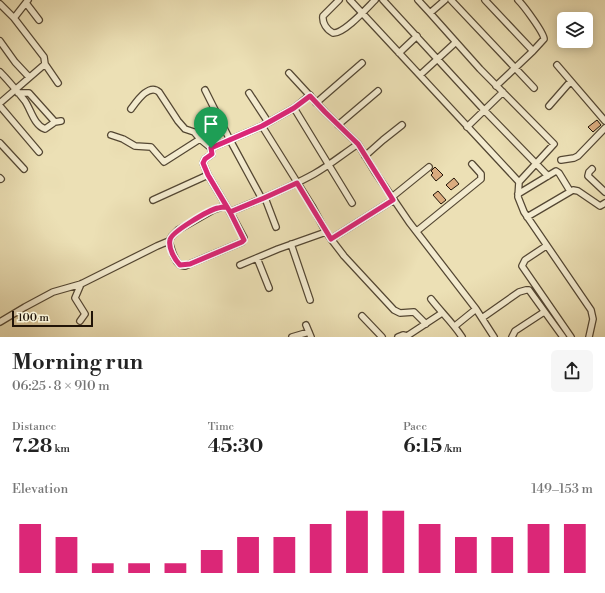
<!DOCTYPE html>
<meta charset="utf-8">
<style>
:root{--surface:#fff;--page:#f6f6f6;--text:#222;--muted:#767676;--accent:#db2777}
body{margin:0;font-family:"Libre Bodoni",serif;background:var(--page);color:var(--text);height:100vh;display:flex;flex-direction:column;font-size:15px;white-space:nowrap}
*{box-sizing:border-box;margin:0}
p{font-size:13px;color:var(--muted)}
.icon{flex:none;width:22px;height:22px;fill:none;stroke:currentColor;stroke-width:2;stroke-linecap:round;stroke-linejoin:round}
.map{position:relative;height:337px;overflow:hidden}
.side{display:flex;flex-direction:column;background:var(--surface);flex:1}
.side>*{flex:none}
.tools{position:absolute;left:557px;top:12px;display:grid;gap:8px}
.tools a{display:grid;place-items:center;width:36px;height:36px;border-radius:6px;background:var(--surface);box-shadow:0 2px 10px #0003;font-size:20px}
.scale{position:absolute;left:12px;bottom:10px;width:81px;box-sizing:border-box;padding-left:4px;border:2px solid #211408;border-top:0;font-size:11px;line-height:14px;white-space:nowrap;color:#211408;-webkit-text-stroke:3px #f3ebcf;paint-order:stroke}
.pin{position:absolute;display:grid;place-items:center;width:34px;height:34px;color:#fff;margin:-41px -17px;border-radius:50% 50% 50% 0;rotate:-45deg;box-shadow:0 0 4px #0007}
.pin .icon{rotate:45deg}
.round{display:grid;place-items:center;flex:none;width:42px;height:42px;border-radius:6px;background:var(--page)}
.overview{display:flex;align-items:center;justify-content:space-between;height:68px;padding:0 12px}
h1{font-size:22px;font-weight:600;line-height:30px}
.stats{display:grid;grid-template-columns:repeat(3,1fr);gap:6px;height:68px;padding:4px 12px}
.stats div{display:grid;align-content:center}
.stats b{font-size:20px;font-weight:600}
.stats small{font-size:11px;font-weight:400}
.stats p{font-size:11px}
.chart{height:112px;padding:8px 12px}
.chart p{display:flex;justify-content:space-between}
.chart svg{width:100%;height:72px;margin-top:4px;stroke:var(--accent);stroke-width:6}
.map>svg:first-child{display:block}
.building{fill:#dbac7f;stroke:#211408}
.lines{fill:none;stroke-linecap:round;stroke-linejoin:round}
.minor-casing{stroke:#544733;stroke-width:8}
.minor{stroke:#f3ebcf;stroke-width:5.5}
.route-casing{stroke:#fff;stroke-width:8}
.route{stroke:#db2777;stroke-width:5}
</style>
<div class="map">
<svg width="605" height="337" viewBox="0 0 605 337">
<rect width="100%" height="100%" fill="#ece0b5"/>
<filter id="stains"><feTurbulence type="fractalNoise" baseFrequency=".005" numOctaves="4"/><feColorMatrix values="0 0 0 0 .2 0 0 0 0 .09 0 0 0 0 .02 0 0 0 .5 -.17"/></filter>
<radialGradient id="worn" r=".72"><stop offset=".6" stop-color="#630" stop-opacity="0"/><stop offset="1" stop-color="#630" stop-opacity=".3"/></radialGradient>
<!-- building -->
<path class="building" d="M597 120 601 125 593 132 588 127Z
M435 167 443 175 436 181 431 175 433 173 431 171Z
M454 178 459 184 451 190 446 185Z
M438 191 446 200 441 204 433 195Z"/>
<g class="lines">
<!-- minor casing -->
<g class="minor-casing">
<path id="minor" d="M339 0 323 16C322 23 327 30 333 33 344 34 367 8 375 0
M350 0 519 182
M383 0 485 111 548 176
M418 0 430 13 445 0
M451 0 534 88
M485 0 533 51
M26 3 39 20
M0 4 14 18 44 57 45 64 58 83
M430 13 480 69 554 144 519 182 518 197 524 212 591 310 593 319 589 337
M14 18 28 0
M0 41 15 62 29 77
M399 53 417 36
M557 65 605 121
M0 72C9 81 17 91 25 101 31 110 34 125 45 129L55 122 61 121
M289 73 325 112 358 144 375 172 409 222 476 309 494 337
M420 75 456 42
M496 86 533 51 544 39C544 33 524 6 518 0
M205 90 230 140 262 199
M18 93H29L55 122
M249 93 268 122
M0 103 45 64
M316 103 362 63
M0 106 39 152
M549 106 570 82
M294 108 352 203
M131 109C137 101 149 83 159 92L178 121 185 129 194 132 200 139 211 148 262 126 294 108 310 95
M338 125 378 91
M262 126 312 206 326 232
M467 127 503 92
M111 135 123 139 135 146 151 147 164 162 200 139
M0 143 24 169
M211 148 212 154 205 159 203 163 208 175 227 207
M365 156 383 140 402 125
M561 160 574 158 578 156 605 128
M592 169 589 172 588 176 605 192
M0 178 1 179
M518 194 556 171 559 173 570 191
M392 197 429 167
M265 198 276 227
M153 200 208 175
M527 217 573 190 578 191 600 206 605 203
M417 231 481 179V174L472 164
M331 239 344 256 394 310 400 313 414 312 426 324
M169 241C172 250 173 259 180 265L185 266 242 242 244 238 230 212
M291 244 310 300
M546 246 525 260 522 266 571 337
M257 258 269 288
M240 265 278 249 326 232 331 239 393 200
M431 299C441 312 453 323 462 337
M362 316 382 337
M482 318 519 292 526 290H529L563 337
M80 321 85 314 75 298 81 284
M0 322 25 307 53 292 81 284 157 246 169 241 172 236 178 230 213 210 222 207H227L230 212C259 200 287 189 314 174 330 165 343 154 358 144
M306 325 311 337
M455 326 476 309
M292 337 309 332
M398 337 403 335 407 336 442 313
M512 337 515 331 544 312"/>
</g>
<!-- minor -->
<use href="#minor" class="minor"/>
</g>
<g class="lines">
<!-- route casing -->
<g class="route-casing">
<path id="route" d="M211 148 212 154 205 159 203 163 208 175 230 212 244 240 242 242 190 264 180 265C175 260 168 248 170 240 171 232 209 210 218 208 221 207 224 207 227 207L230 212 264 198 297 183 331 239 393 200 358 144 325 112 310 96 294 108 262 126 211 148"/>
</g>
<!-- route -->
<use href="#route" class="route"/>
</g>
<rect width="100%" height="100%" filter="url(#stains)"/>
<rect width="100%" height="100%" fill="url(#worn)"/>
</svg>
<div class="tools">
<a><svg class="icon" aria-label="layers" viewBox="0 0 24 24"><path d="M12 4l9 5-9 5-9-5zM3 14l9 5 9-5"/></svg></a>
</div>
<div class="scale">100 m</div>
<div class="pin" style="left:211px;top:148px;background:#1e9e55"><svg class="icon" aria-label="arrive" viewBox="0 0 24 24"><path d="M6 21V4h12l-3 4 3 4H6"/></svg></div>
</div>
<section class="side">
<div class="overview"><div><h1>Morning run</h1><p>06:25 · 8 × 910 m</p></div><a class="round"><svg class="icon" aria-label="share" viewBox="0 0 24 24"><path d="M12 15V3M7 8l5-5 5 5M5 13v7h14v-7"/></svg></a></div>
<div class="stats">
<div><p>Distance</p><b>7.28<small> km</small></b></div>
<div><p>Time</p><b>45:30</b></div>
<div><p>Pace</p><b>6:15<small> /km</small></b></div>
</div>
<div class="chart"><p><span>Elevation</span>149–153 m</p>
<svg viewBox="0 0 160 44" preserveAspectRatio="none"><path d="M5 44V14M15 44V22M25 44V38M35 44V38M45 44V38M55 44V30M65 44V22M75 44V22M85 44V14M95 44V6M105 44V6M115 44V14M125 44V22M135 44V22M145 44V14M155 44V14"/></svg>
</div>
</section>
